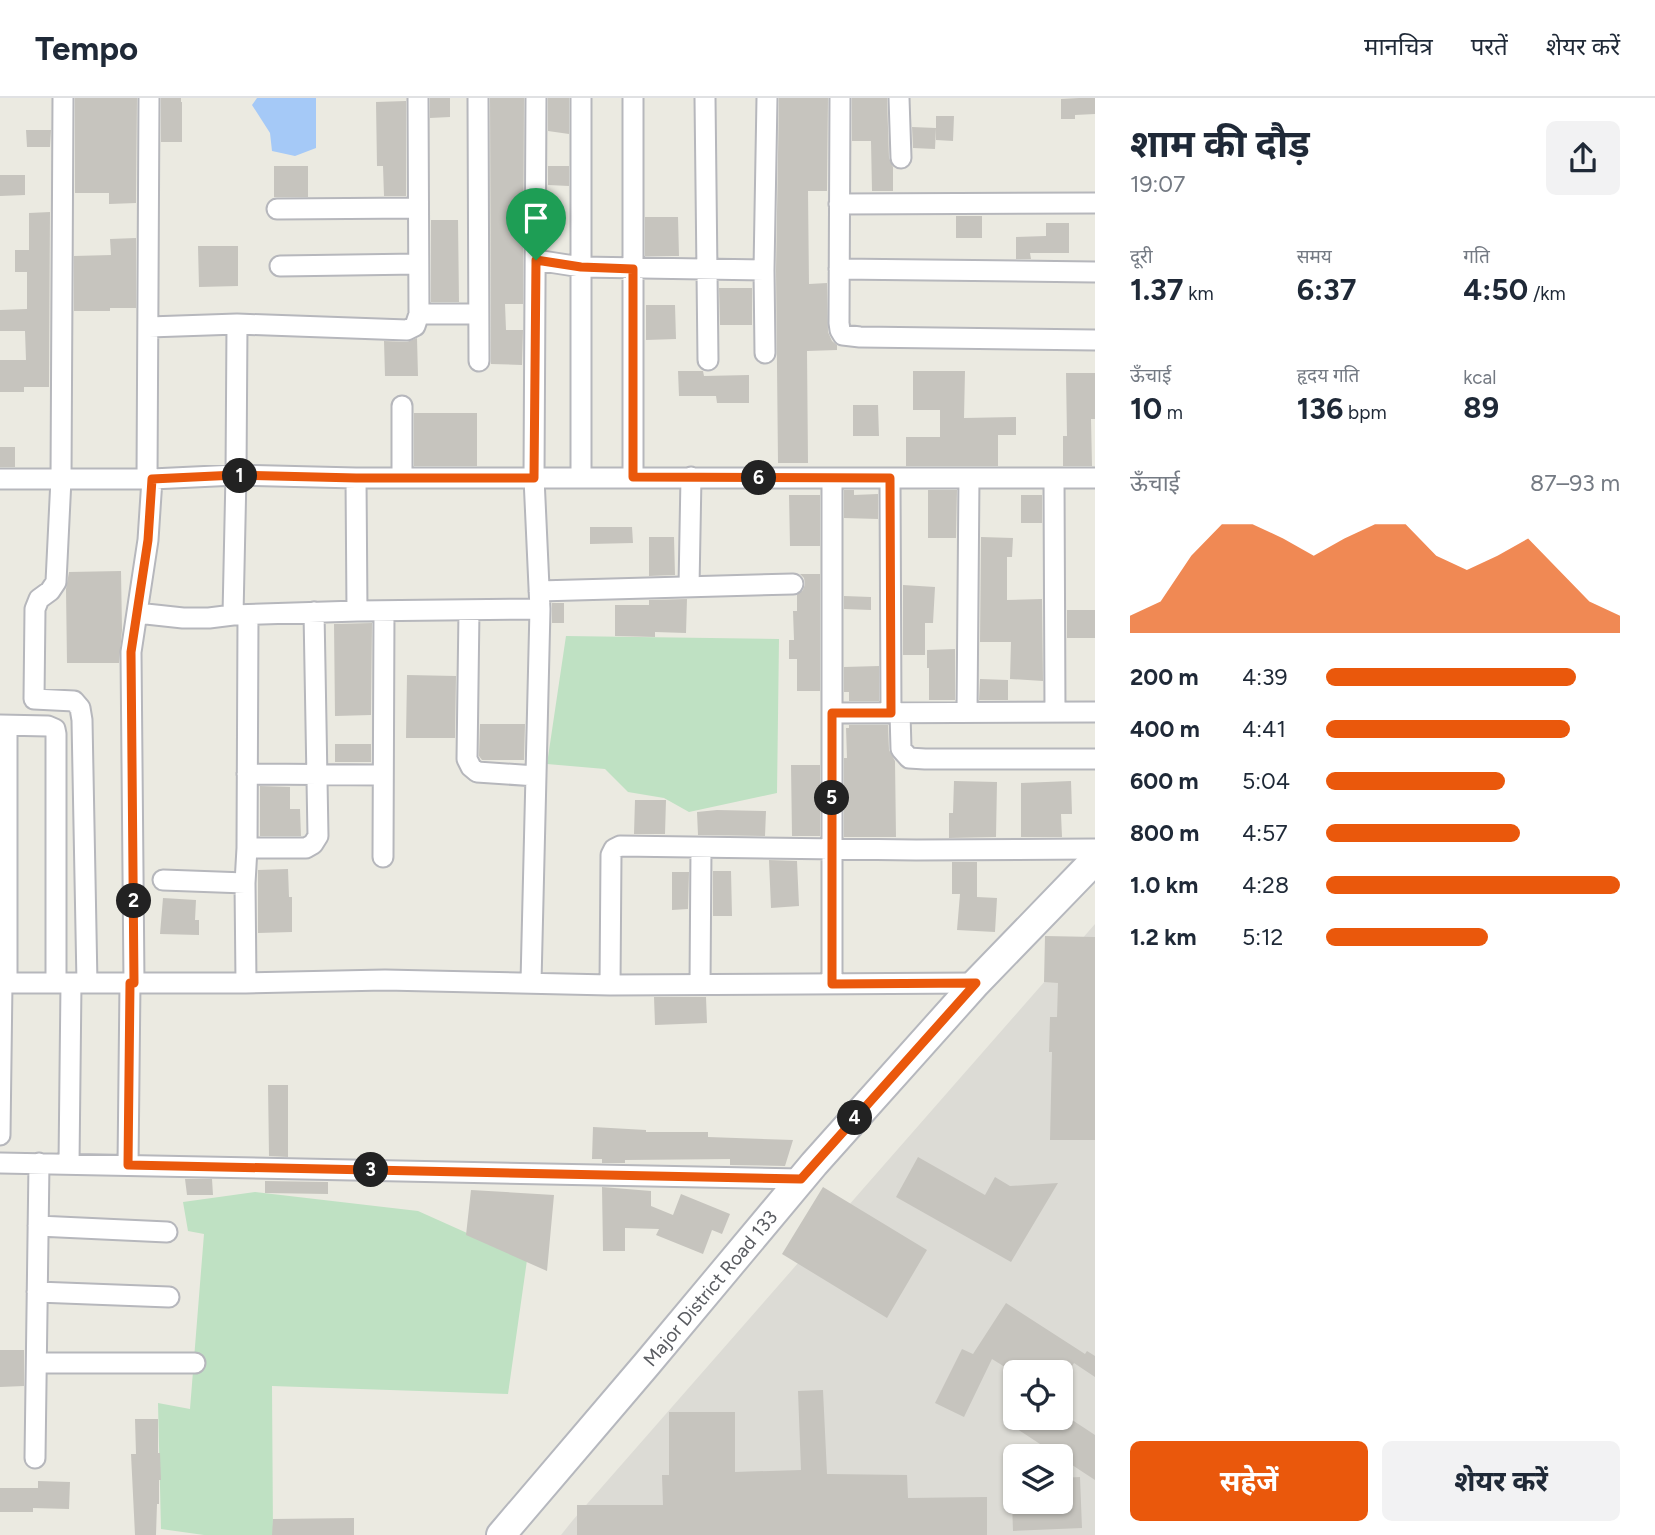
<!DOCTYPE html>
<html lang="hi">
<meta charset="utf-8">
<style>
:root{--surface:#fff;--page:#f2f2f3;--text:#1f2937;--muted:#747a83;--line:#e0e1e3;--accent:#ea580c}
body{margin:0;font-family:Figtree,"Noto Sans Devanagari",sans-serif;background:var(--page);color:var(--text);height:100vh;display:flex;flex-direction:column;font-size:26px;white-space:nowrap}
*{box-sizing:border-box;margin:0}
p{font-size:23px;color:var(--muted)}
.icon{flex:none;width:38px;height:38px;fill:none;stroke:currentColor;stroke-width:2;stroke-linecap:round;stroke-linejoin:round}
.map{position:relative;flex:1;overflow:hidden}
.details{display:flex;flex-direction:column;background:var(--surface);width:560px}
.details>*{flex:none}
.controls{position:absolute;left:1003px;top:1262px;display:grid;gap:14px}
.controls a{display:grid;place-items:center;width:70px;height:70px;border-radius:10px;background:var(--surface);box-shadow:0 2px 5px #0004;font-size:35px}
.pin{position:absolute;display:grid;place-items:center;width:60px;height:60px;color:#fff;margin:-72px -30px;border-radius:50% 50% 50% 0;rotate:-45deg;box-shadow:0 0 7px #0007}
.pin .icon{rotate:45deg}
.km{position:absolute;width:35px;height:35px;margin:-18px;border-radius:50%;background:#222;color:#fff;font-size:19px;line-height:35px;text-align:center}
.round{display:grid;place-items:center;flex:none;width:74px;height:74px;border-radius:10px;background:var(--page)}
.overview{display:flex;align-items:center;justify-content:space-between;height:119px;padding:0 35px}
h1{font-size:38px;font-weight:700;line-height:52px}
.stats{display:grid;grid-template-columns:repeat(3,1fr);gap:10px;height:119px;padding:7px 35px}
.stats div{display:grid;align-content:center}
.stats b{font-size:30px;font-weight:700}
.stats small{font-size:19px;font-weight:400}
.stats p{font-size:19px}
.chart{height:196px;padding:14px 35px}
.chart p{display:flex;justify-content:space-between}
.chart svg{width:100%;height:126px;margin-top:7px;fill:var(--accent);opacity:.7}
.primary-button{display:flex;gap:14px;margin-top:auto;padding:14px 35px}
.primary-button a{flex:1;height:80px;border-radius:10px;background:var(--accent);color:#fff;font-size:28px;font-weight:700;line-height:80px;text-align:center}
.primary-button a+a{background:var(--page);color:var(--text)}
ul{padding:0 35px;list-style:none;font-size:23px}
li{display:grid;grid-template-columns:112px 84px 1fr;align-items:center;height:52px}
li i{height:18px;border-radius:9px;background:var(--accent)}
header{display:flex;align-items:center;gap:42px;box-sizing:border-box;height:98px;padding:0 35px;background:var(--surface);border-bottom:2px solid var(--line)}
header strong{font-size:33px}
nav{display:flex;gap:38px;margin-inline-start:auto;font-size:24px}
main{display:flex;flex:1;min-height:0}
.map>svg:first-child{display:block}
.industrial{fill:#dcdbd5;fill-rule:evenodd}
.green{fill:#bfe1c3}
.water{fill:#a5c9f7}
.building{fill:#c6c4be}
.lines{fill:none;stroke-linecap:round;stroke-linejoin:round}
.street-casing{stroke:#b6b7bc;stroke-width:23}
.secondary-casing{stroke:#b6b8be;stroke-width:32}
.street{stroke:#fff;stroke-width:19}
.secondary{stroke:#fff;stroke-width:28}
.route-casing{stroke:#fff;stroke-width:14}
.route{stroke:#ea580c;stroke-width:9}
.labels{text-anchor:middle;stroke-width:6;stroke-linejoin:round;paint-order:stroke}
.street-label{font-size:19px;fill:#595b60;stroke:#fff}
</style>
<header>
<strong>Tempo</strong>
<nav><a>मानचित्र</a><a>परतें</a><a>शेयर करें</a></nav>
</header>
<main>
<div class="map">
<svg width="1095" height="1437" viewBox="0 0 1095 1437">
<rect width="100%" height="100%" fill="#ebeae1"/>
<!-- industrial -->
<path class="industrial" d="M1095 826V1437H561L573 1422ZM1015 1274H1060V1320H1015ZM1015 1358H1060V1404H1015Z"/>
<!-- green -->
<path class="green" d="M566 538 779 541 777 695 689 714 664 700 628 694 605 671 547 666Z
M255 1094 418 1113 527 1162 508 1296 272 1288 273 1437H204L161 1431 158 1305 190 1311 204 1136 188 1133 183 1104Z"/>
<!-- water -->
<path class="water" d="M257 0H316V50L295 58 272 53 270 35 252 7Z"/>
<!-- building -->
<path class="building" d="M75 0H137L136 105 109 106V95H75Z
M161 0H181V4H182V44H161Z
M430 0H450V19L430 20Z
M490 0H524L523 206H505L506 232H523L522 267 491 266Z
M548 0H569V36L548 33Z
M779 0H828L827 93H808L809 186 827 185 828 234 832 243 837 247V252L807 253 808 365H778L776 172Z
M852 0H887L889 60 893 69V93H872L871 43H852Z
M1079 0H1095V16L1075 17V21H1061V1Z
M406 3V98H384L383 68H377L376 4Z
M936 18H954L953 43 936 42Z
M912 29 936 30 935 51 913 50Z
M26 32H51L50 49H27Z
M274 68H308V99H274Z
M548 68H569V88L548 87Z
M0 77H25V97L0 98Z
M50 114 49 289H24V294H0V262H26L25 233H0V212L27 211V174H15V152H29V115Z
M956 118H982V140H956Z
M645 119H678L679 158H645Z
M431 122H458L459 204H431Z
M1046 125H1069V155H1030L1031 161H1016V139L1046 138Z
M136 140V210H110V213H74V158L111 157 110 141Z
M198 148H238V188L199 189Z
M719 190H752V227H720Z
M646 207H675L676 241 646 242Z
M417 240 418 278H385L384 243 407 244Z
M678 273H703L704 278 749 277V305H717L716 298H679Z
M913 273H965L964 320 1016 319V337H998V368H906V339H940V312H913Z
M1066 275H1095V321H1091L1092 368H1063V338H1067Z
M853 307H878L879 338H853Z
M414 315H477V368H414Z
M0 349H15V369H0Z
M844 392H854V397L878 396V421L844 420Z
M928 392H957L956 440H928Z
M789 397H820V448H790Z
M1021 397H1042V425H1021Z
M590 429H632L633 445 590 446Z
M649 439H674L675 477 649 478Z
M981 439 1013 440 1012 459H1007V502L1042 501 1043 583 1010 581 1011 544H980Z
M121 473 122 532 119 565H67L66 491 69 474Z
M800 476H820V593H797V561H789V542H794L793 513H797V497L803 492 805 486 804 480Z
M903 487 935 489 933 525H925V557H903Z
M844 498 871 499V512L844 511Z
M687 501 686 535 655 534V539L615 538V507H649V502Z
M552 505H564V525H552Z
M1067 512H1095V540H1067Z
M372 525 371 617 335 618 334 526Z
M955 551V602H929V570H927V552Z
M879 568V603H849V594H844V569Z
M407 577 456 578 455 640H406Z
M980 581 1008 582V602H979Z
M480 626H525L524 662H482L479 658Z
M849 627H888L889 652 895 663 896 739H844V660H847L846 630H849Z
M335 646H371V664H335Z
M791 667H820V738H792Z
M954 683 997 684 996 739 949 740V715H953Z
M1071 683 1072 716H1061L1062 739H1021V685Z
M260 688 290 689V711H300L301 738H260Z
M635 702H666L665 736H634Z
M717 712 766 713 765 738 698 737 697 714Z
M769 762 797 763 799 808 771 810Z
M952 764H977V799L997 800 995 834 957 832 960 796H952Z
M288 771 289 799H292V834L258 835V772Z
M713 773H731L732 818H713Z
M672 774H689L688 811 672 812Z
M163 800 196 802 195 822H199V837L160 836Z
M1045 838 1095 839V1042H1050L1052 954H1049L1050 919H1057L1058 885 1044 884Z
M654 899H706L707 925 655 927Z
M268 987H288V1059L269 1058Z
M593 1029 646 1032V1034H708V1039L793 1042 785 1068 730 1067V1061L625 1062V1065H602V1061H592Z
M918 1059 985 1097 995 1079 1010 1088 1058 1085 1011 1164 896 1099Z
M185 1081H212L213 1097H187Z
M265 1083 328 1084V1096L265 1095Z
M602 1089 651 1093V1108L673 1117 681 1096 730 1116 722 1136 712 1132 703 1156 656 1137 659 1131 625 1130V1153H603Z
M823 1089 927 1152 887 1220 782 1156Z
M471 1092 554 1097 547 1173 466 1137Z
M1006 1205 1085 1256 1087 1253 1095 1258V1279L1074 1265 1068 1274H1013L992 1261 964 1319 935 1305 962 1251 973 1256Z
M0 1252H24V1288L0 1289Z
M823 1292 827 1376 907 1377 908 1400 987 1399V1437H577V1407H663L662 1377H669V1314H735V1374L801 1372 798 1293Z
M1060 1314 1095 1337V1382L1014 1329 1021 1320H1060Z
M135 1321H158V1355H160L161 1382H159V1406H157L156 1437H135L131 1356H136Z
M1080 1379 1082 1430 1013 1433 1012 1404H1060V1380Z
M38 1383 70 1384 69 1411 33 1410V1414H0V1390H38Z
M354 1420V1437H272L273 1421Z"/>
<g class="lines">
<!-- street casing -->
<g class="street-casing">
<path id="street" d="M63 0 61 381 56 484 50 493 39 501 35 511 34 601 74 603 80 610 82 622 87 885
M478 0 479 263
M633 0V379
M705 0 708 262
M840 0 839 225 840 232 843 237 860 239 1095 242
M899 0 901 60
M839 106 1095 105
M277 111 418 110
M536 162 581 169 764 172
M280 168 418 166
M839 171 1095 174
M419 216H478
M149 229 237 226 407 232 415 228 419 216 418 0
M765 255 764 172 767 0
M581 379V0
M356 380 357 513
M402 380V308
M832 380V886
M890 380 891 615
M1054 380 1055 614
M0 381H152L236 377 356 380H1095
M147 381 149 0
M689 489 691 379
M539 493 793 486
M469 512 467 661 471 669 477 674 536 678
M137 515 183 520H209L233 517 357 513 540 511
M233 517 236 377 237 226
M967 614 969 380
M832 615 1095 614
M900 615 901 651 909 660 925 661H1095
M0 627 48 628 55 631 56 636V885
M247 676 383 677
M247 750H306L313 746 318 738 314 514
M383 759 384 513
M163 782 245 785
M531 884 540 511 534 380 536 0
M0 885H246L385 882 610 887 976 885
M7 885V628
M134 885 131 554 148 442 152 381
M246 885 245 785 247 750 248 517
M700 886 701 750
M610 887 611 757 614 751 620 748 916 752 1095 751
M0 1037 2 885
M0 1065 801 1081
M69 1066 71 885
M128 1067 130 885
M38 1128 167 1134
M37 1194 169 1199
M37 1265H195
M35 1360 39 1065"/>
</g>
<!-- secondary casing -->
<g class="secondary-casing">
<path id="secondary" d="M501 1437 646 1267 814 1066 976 885 1095 762"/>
</g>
<!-- street -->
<use href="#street" class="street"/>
<!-- secondary -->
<use href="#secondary" class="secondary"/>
</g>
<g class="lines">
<!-- route casing -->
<g class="route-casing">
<path id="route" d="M536 162 581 169 633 171V379L890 380 891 615H832V886L976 885 801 1081 128 1067 130 885H134L131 554 148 442 152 381 236 377 356 380H534Z"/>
</g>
<!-- route -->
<use href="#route" class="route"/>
</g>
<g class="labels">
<!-- street labels -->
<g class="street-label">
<text transform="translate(710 1190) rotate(-50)" y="7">Major District Road 133</text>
</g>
</g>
</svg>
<div class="controls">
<a><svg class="icon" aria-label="locate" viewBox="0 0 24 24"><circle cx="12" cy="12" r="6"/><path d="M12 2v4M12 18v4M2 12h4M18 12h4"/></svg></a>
<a><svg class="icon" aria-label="layers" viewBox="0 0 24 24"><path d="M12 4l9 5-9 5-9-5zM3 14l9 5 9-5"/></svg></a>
</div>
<div class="pin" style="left:536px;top:162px;background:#1e9e55"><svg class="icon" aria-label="arrive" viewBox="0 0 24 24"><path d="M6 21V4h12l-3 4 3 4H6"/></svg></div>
<b class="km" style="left:240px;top:378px">1</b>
<b class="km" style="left:134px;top:803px">2</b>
<b class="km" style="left:371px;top:1072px">3</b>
<b class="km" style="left:855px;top:1020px">4</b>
<b class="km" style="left:832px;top:700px">5</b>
<b class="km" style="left:759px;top:380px">6</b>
</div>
<section class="details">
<div class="overview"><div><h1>शाम की दौड़</h1><p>19:07</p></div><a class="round"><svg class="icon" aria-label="share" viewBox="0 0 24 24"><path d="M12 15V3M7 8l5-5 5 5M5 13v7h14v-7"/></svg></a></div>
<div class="stats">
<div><p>दूरी</p><b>1.37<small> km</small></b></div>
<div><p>समय</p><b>6:37</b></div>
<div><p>गति</p><b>4:50<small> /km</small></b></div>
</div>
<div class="stats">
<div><p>ऊँचाई</p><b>10<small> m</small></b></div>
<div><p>हृदय गति</p><b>136<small> bpm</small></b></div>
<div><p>kcal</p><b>89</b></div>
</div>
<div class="chart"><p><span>ऊँचाई</span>87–93 m</p>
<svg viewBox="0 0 160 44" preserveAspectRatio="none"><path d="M0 44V38L10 33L20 17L30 6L40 6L50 11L60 17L70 11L80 6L90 6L100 17L110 22L120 17L130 11L140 22L150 33L160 38V44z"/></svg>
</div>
<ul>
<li><b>200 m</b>4:39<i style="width:85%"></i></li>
<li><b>400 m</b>4:41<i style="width:83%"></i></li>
<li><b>600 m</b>5:04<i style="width:61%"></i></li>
<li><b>800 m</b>4:57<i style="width:66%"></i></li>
<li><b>1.0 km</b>4:28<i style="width:100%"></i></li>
<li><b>1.2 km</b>5:12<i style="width:55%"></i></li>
</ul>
<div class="primary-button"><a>सहेजें</a><a>शेयर करें</a></div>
</section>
</main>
